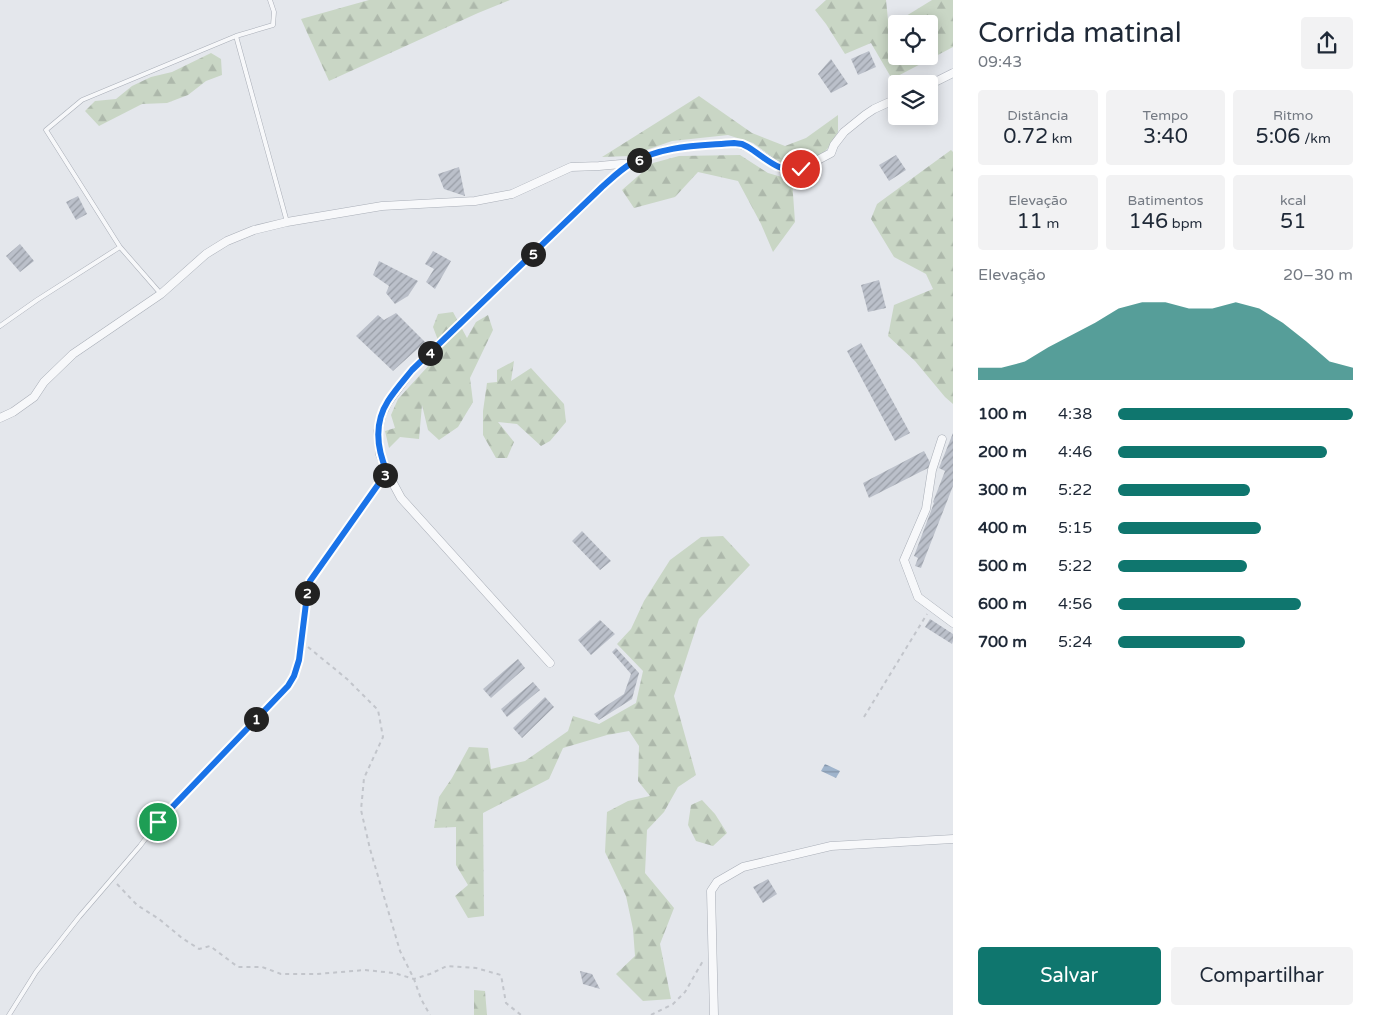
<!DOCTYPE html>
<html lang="pt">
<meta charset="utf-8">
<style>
:root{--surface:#fff;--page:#f2f2f3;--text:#1f2937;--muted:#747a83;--accent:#0f766e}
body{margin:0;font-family:"Varela Round",sans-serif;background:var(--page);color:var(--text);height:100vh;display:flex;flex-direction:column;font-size:19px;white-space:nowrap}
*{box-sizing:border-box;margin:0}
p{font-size:16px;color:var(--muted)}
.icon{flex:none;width:28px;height:28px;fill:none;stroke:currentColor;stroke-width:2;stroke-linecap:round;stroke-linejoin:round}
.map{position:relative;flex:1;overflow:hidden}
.drawer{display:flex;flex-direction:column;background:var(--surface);width:425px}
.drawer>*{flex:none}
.fabs{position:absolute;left:888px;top:15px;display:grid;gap:10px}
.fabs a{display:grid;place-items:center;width:50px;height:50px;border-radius:5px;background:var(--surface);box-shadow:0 2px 12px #0003;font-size:25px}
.pin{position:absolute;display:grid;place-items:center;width:42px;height:42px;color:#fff;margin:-21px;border:2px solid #fff;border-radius:50%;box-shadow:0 1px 5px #0007}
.km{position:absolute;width:25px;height:25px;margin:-12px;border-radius:50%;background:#222;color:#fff;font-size:14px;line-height:25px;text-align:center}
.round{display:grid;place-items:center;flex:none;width:52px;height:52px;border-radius:5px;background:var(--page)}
.summary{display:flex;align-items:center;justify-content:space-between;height:85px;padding:0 25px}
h1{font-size:28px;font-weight:600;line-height:38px}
.metrics{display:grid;grid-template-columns:repeat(3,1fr);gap:8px;height:85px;padding:5px 25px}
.metrics div{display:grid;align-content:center;border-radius:5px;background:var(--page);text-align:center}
.metrics b{font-size:21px;font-weight:600}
.metrics small{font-size:14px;font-weight:400}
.metrics p{font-size:14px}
.chart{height:140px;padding:10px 25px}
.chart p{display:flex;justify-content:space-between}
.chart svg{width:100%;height:90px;margin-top:5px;fill:var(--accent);opacity:.7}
.action{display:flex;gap:10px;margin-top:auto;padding:10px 25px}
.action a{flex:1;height:58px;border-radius:5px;background:var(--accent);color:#fff;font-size:20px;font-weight:600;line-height:58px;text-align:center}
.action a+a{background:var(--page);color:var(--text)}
ul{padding:0 25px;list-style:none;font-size:16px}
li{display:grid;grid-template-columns:80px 60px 1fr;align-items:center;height:38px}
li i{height:12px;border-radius:6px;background:var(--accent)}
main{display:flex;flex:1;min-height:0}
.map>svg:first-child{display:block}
.forest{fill:url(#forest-firs)}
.water{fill:url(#water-rules)}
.building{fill:url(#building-hatch)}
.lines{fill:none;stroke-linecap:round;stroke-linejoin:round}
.lane-casing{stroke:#a9aeb7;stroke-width:5}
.street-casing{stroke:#a9aeb7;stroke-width:9}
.path{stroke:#c2c5cb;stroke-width:2;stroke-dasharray:4 4;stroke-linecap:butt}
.lane{stroke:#f7f8fa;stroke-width:4}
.street{stroke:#f7f8fa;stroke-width:8}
.route-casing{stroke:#fff;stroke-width:10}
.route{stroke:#1a73e8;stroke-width:6}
</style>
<main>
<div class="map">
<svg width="953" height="1015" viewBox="0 0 953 1015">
<defs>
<pattern id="forest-firs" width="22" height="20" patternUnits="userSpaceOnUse" patternTransform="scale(1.25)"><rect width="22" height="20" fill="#c9d6c5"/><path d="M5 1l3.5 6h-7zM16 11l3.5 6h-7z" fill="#adb8ab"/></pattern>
<pattern id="water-rules" width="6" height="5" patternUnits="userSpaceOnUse" patternTransform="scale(1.25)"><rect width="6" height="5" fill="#9fb4cc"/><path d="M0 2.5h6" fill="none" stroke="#8293a7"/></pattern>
<pattern id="building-hatch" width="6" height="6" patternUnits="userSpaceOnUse" patternTransform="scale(1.25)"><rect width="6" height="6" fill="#bbc0ca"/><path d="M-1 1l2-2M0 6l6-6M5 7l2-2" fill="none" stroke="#989da6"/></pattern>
</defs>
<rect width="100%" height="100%" fill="#e4e7ec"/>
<!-- forest -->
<path class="forest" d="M369 0H510L478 13 329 81 301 19Z
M826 0H886L889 30 896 24V56H929V24H897L906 16 932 0H953V47L892 79 871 43 845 54 826 24 815 10Z
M211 53 221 59 222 75 206 81 188 95 167 103 142 104 99 126 85 111 95 101 116 99 132 86 151 77 172 72Z
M699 96 752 133 785 146 806 138 838 115V132L828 148 820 157 798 165 782 164 753 143 728 135 672 141 629 156 602 157Z
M951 150 953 152V404L945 397 915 361 888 336 894 305 933 289 926 274 894 257 871 219 877 204Z
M740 155 768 173 792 180 795 222 773 252 761 224 738 181 698 172 675 197 634 208 622 190 653 163 679 156Z
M453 312 467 338 476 322 488 315 493 330 470 378 473 402 458 427 439 440 428 430 422 405 419 439 400 437 389 448 385 431 395 428 391 415 398 399 442 351 433 327 438 314Z
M514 361 511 381 531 368 564 404 566 422 550 441 541 446 517 424 498 422 514 442 507 458H496L483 435V411L487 383 497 382V370Z
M723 536 750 565 699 619 674 696 696 775 678 787 664 812 647 830 645 873 674 908 660 944 671 999 643 1001 616 974 635 956 633 929 626 896 605 852 607 812 628 801 650 796 638 781 639 746 629 731 607 735 563 748 549 779 483 813 484 916 468 918 455 896 468 885 456 865V827L434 828 439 797 452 778 469 747 488 748 491 769 525 761 568 731 573 716 599 724 636 703 643 671 617 644 631 629 644 601 670 560 701 537Z
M702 800 715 814 727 833 713 846 696 841 688 825 691 805Z
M474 990 485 991 487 1015H474Z"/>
<!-- water -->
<path class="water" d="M825 764 840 771 836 778 821 771Z"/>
<!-- building -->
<path class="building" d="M869 51 876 67 858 75 851 59Z
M831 59 848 84 831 93 818 74Z
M896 155 906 170 889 181 879 165Z
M459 167 465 196 444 189 438 174Z
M78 196 87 214 76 220 66 202Z
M20 244 34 261 20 272 6 256Z
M433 251 451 261 435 289 426 282 434 269 425 264Z
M379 261 418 281 408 296 395 304 386 293 389 286 373 275Z
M879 280 886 308 868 312 861 285Z
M396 313 425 342 393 371 356 336 378 315 384 320Z
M861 343 910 433 895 441 847 351Z
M953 433V486L921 568 915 566 918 558 914 556 934 503 933 502 945 471 939 468Z
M924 451 932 466 869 498 863 483Z
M582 531 611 561 600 570 572 541Z
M930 619 953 634V641L952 644 925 627Z
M600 620 615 634 591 655 578 640Z
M616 648 639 673 632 699 599 720 594 714 624 694 631 674 612 652Z
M518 659 525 668 491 698 483 689Z
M533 682 540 690 507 717 501 709Z
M545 697 554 707 522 738 513 728Z
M768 879 777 894 763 903 753 887Z
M580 971 592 974 600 989 583 984Z"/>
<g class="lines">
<!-- lane casing -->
<g class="lane-casing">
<path id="lane" d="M236 36 287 222
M161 294 120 247 46 130 82 100 236 36 273 25 274 12 270 0
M0 326 37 300 120 247
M9 1015 36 972 79 917 140 846 158 822 288 685 295 676 299 660 307 595 310 581 387 472"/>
</g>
<!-- street casing -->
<g class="street-casing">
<path id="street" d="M929 85 953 73
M0 418 13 412 34 397 44 382 73 354 161 294 206 254 227 241 254 230 287 222 382 206 475 201 512 194 571 167 599 166 632 163
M942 439 932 470 926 509 904 560 918 597 953 623
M550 663 401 498 387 472 380 454 378 431 382 414 388 402 412 370 602 187C611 179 621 169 632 163 662 145 700 146 734 143L742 145 748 147 781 168 789 171 801 169 831 153 834 145 844 132 865 115 874 109 896 99
M714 1015 711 891 717 882 743 867 831 846 953 839"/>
</g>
<!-- path -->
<path class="path" d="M308 647 347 679 378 710 383 737 364 778 361 810 370 849 400 951 414 979 421 999 430 1015
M864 717 927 614
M117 884 137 905 159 919 182 938 199 949 210 946 238 967H262L281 974H317L365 970 394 973 414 979 430 974 447 966 476 968 501 975 506 1003 521 1015
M651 1015 673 1004 685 992 704 959"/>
<!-- lane -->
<use href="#lane" class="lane"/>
<!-- street -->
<use href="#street" class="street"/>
</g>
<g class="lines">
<!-- route casing -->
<g class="route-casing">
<path id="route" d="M158 822 288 686 294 676 299 660 307 595 310 581 387 472C377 449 374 423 388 401 395 390 404 380 412 370L602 187C611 179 621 169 632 163 663 145 700 146 734 143L742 144 748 147C766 158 779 174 801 169"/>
</g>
<!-- route -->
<use href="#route" class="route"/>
</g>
</svg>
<div class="fabs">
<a><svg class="icon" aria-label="locate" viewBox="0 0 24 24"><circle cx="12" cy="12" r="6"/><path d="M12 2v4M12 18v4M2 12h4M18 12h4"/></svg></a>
<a><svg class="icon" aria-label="layers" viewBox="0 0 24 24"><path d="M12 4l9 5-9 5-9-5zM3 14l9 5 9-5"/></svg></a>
</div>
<div class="pin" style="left:158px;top:822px;background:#1e9e55"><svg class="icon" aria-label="arrive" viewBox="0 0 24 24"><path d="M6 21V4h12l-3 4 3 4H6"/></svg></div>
<div class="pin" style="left:801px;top:169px;background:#d93025"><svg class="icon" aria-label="check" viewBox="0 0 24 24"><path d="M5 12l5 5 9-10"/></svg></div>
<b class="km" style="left:256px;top:719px">1</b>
<b class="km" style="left:307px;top:593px">2</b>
<b class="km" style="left:385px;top:475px">3</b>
<b class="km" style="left:430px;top:353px">4</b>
<b class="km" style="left:533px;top:254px">5</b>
<b class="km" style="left:639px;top:160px">6</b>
</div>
<section class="drawer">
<div class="summary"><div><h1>Corrida matinal</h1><p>09:43</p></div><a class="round"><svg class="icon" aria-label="share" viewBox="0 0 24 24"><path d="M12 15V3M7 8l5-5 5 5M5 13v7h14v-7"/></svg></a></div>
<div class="metrics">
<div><p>Distância</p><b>0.72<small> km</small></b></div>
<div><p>Tempo</p><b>3:40</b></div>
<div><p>Ritmo</p><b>5:06<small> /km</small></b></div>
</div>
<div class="metrics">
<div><p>Elevação</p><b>11<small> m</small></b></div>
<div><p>Batimentos</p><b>146<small> bpm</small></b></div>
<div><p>kcal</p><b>51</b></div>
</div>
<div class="chart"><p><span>Elevação</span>20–30 m</p>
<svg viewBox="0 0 160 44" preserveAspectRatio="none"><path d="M0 44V38L10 38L20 35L30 28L40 22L50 16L60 9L70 6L80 6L90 9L100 9L110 6L120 9L130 16L140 25L150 35L160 38V44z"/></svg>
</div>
<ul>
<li><b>100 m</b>4:38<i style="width:100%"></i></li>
<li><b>200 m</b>4:46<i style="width:89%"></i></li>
<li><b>300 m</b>5:22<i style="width:56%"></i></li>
<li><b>400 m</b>5:15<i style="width:61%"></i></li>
<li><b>500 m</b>5:22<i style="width:55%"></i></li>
<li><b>600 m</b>4:56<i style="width:78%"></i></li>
<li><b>700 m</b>5:24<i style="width:54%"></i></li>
</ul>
<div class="action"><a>Salvar</a><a>Compartilhar</a></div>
</section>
</main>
